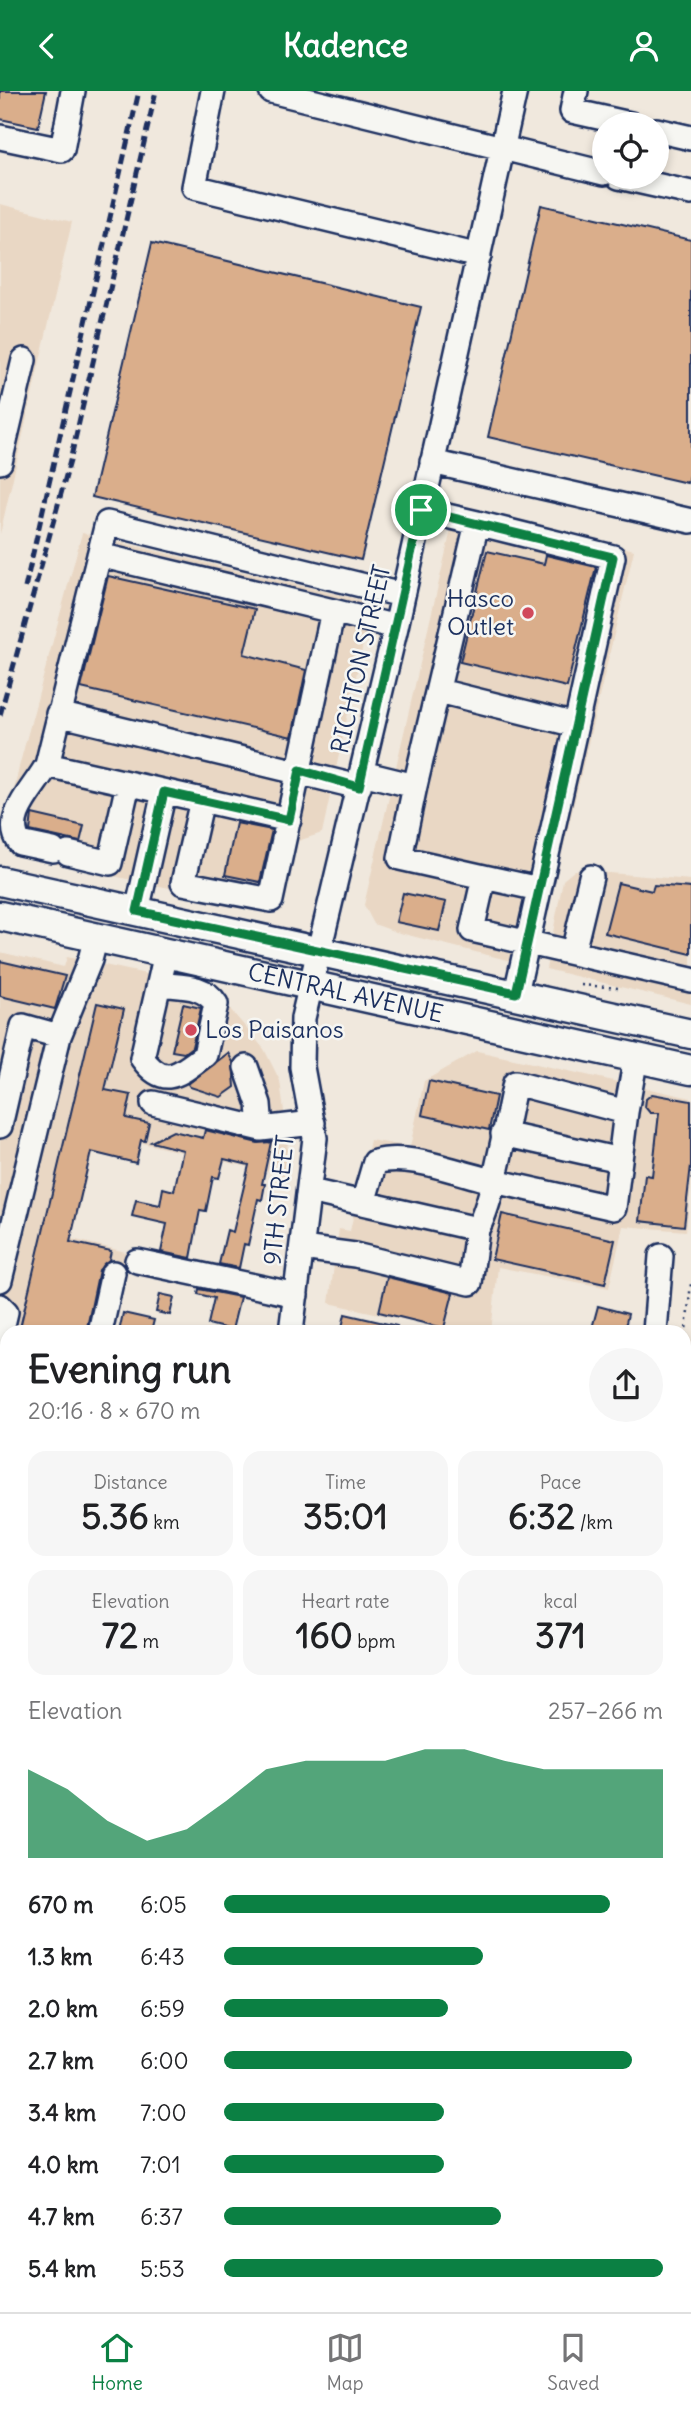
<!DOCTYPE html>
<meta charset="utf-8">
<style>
:root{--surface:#fff;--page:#f6f6f6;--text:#202124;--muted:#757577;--line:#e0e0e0;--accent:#0b8043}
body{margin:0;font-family:Delius,sans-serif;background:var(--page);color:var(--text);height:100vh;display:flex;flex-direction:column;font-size:26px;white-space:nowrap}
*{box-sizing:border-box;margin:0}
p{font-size:23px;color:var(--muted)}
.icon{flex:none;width:38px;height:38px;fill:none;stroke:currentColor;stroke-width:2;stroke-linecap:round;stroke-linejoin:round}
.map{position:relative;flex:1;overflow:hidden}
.side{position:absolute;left:0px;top:1234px;width:691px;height:989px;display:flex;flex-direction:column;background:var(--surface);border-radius:21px 21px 0 0;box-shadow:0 4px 10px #0003}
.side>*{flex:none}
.controls{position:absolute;left:592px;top:21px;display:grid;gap:14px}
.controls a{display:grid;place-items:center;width:77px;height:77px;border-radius:50%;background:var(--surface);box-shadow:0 4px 10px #0003;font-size:35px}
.pin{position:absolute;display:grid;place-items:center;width:60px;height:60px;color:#fff;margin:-30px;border:4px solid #fff;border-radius:50%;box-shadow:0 2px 7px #0007}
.round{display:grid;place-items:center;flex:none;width:74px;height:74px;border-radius:37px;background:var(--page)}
.headline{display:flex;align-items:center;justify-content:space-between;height:119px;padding:0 28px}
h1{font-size:38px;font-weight:800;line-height:52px}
.stats{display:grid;grid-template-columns:repeat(3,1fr);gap:10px;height:119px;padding:7px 28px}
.stats div{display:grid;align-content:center;border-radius:18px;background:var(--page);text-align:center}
.stats b{font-size:35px;font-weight:800}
.stats small{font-size:19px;font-weight:400}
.stats p{font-size:19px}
.chart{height:196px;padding:14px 28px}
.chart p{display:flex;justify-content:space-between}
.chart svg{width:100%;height:126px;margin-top:7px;fill:var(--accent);opacity:.7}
ul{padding:0 28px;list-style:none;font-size:23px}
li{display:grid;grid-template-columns:112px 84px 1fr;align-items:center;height:52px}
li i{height:18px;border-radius:9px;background:var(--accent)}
header{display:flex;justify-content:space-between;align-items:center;height:91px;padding:0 28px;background:var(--accent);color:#fff;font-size:32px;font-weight:800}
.tab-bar{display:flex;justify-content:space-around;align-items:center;height:98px;border-top:2px solid var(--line);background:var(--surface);font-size:19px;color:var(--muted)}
.tab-bar a{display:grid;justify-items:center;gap:4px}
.tab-bar .selected{color:var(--accent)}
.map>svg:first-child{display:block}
.built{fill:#e9d7c4}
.building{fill:#daae8b;stroke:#1b2f5e;stroke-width:2}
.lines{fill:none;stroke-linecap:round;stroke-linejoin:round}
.minor-casing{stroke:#1b2f5e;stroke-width:28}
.major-casing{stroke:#1b2f5e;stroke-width:33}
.path{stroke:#1b2f5e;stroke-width:2.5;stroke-dasharray:2 5;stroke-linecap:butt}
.minor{stroke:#f6f6f2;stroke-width:23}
.major{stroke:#f6f6f2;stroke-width:28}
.rail{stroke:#1b2f5e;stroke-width:5;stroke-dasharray:10 5;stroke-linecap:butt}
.route-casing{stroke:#fff;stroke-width:14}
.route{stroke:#0b8043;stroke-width:9}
.poi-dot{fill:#d1495b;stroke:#f6f6f2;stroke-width:2.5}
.labels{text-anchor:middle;stroke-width:5;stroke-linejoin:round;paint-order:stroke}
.poi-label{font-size:24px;fill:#1b2f5e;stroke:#f6f6f2;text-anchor:end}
.street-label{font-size:24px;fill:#1b2f5e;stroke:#f6f6f2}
</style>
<header><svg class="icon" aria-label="back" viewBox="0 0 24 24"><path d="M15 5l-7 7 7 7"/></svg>Kadence<svg class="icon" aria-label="person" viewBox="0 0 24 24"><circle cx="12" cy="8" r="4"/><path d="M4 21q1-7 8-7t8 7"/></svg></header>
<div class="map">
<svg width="691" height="2221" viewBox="0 0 691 2221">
<rect width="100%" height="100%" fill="#f0e8dd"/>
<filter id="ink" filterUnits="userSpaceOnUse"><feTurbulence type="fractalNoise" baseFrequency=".0143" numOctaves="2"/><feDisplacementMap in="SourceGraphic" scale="14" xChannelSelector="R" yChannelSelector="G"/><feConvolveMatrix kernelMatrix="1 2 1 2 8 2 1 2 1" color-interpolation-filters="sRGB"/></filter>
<g filter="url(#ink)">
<!-- built -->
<path class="built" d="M0 113 72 131 0 443Z
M457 413 634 459 535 876 396 841 374 833 364 814Z
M82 442 372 512 322 742 298 750 279 812 268 818 43 770 13 758 4 745 20 672Z
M575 779 691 789V913L546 878 563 789Z
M0 861 64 876 67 866 179 890 224 911 264 958 280 990 288 1051 284 1084 97 1042 72 1148 130 1162 112 1241H7V1294L0 1293Z
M477 960 691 1007V1096L686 1140 623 1135 609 1197 498 1176 491 1241H461L329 1212 339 1138 350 1140 370 1049 410 1056 424 990Z"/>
<!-- building -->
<path class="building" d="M0 0H46L38 36 0 28Z
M541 114 691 149V376L687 392 488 346Z
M152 152 421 216 361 469 92 406Z
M487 460 544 473 546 464 596 476 567 596 460 571Z
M108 485 255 518 244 563 306 579 292 646 81 597Z
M32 723 84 735 80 751 30 740Z
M236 732 272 739 260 791 225 784Z
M618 792 652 800 654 794 691 797V863L605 842Z
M403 802 446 811 439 840 396 831Z
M0 870 65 885 55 918 0 905Z
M97 912 124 918 105 999 131 1004 126 1027 149 1032 145 1050 141 1049 136 1072 91 1061 70 1151 111 1160 109 1169 99 1179 86 1241H19Z
M183 913 201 917 192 956 184 962 172 960Z
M228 962 233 971 235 996 221 1006 190 996 188 993Z
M429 990 496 1005 489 1039 422 1024Z
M652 1003 691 1010V1074L684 1135 640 1130 645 1084 652 1085 659 1022H650L645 1016 646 1008Z
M205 1039 258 1052 271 1051 262 1093H265L262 1109 258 1108 248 1154 244 1153 239 1177 219 1173 227 1139 233 1141 249 1074 224 1068 219 1087 213 1086 206 1120 200 1119 191 1167 161 1161 167 1133 132 1125 136 1109 160 1114 163 1097 174 1100 183 1059 151 1051 173 1040 203 1047Z
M502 1123 615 1149 605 1193 492 1168Z
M387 1186 453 1202 444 1237 379 1221Z
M199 1198 240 1206 232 1239 208 1233 214 1207 198 1203Z
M160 1203 174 1206 170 1224 156 1221Z
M598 1215 628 1223 624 1241H591Z
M123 1222 154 1229 151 1241H119Z
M345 1223 397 1235 396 1241H341Z"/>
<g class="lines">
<!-- minor casing -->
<g class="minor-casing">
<path id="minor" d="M213 0 194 96 479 165
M271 0 604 82
M576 0 572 20 630 33
M656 39 691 47
M0 46 62 59 73 0
M619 86 691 102
M0 371 24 269
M432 371 691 430
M99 464 333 520
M396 536 333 520 271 809 183 792 202 709 47 674 107 432 402 504
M439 600 576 634 613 466 477 432
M58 623 359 696
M47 674C36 696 1 726 20 752L53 759
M362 682 415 695 477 432 421 419
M415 695 400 767 484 786 472 839 691 889
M202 709 289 729
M68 762 110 772 128 693
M484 786 539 798
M137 820 164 701
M573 861 591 786
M159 893C180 896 204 893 216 913L205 964C180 982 165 999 142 967L166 862
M516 902 576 634
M153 1012 261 1038 259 1013 246 976
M626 1021 636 966
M0 1035 23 935 59 945 90 869 96 846
M261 1038 313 1032
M503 1043 620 1069
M310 1100 477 1138C493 1113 507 1026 515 992L626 1021 614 1117C570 1107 526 1097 481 1087 449 1079 408 1062 375 1071L363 1112
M302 1157 355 1164 470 1192 477 1138
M137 1170 296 1204
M0 1189 59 945
M0 1215 6 1221 0 1247
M100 1241 113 1182
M291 1241 315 1047 302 976 303 927 396 536 515 0
M655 1241 661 1165
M0 1281 7 1283
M0 1317 7 1319
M0 1679 7 1681
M688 1711 691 1676
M684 1999 691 2001
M472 2216 492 2221
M159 2221 160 2216
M560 2221V2216
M662 2221V2216"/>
</g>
<!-- major casing -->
<g class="major-casing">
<g id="major">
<path d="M0 790 691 943"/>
<path id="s1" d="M0 825 691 979"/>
</g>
</g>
<!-- path -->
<path class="path" d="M581 894 619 897
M684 1258 691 1192
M586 2221 587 2216"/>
<!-- minor -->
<use href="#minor" class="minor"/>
<!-- major -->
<use href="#major" class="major"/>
<!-- rail -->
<path class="rail" d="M25 497 139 0
M0 624 70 370 156 0"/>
</g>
</g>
<g class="lines" filter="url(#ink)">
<!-- route casing -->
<g class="route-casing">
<path id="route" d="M421 419 613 466 516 902 137 820 164 701 289 729 300 679 359 696Z"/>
</g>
<!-- route -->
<use href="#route" class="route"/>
</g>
<!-- markers -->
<g class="poi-dot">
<circle cx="528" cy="522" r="7"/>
<circle cx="191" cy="939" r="7"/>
</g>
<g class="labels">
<!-- poi labels -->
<g class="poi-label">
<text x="514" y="516">Hasco<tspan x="514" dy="28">Outlet</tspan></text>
<text x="205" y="947" text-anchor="start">Los Paisanos</text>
</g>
<!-- street labels -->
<g class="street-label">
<text transform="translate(361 568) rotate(-77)" y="8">RICHTON STREET</text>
<text dy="8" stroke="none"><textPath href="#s1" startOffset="354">CENTRAL AVENUE</textPath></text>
<text transform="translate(279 1109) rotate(-84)" y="8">9TH STREET</text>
</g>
</g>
</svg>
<div class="controls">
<a><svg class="icon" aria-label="locate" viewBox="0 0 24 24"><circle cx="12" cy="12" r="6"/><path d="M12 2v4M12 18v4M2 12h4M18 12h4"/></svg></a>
</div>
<div class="pin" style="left:421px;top:419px;background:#1e9e55"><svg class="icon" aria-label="arrive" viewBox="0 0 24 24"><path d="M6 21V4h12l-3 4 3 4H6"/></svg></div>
<section class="side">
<div class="headline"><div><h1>Evening run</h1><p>20:16 · 8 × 670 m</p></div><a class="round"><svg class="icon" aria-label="share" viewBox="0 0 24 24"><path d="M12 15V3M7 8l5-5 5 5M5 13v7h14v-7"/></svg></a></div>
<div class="stats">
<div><p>Distance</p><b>5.36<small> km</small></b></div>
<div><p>Time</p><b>35:01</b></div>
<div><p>Pace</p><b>6:32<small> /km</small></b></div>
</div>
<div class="stats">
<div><p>Elevation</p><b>72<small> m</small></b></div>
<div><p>Heart rate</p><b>160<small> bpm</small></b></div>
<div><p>kcal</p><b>371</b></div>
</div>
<div class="chart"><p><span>Elevation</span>257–266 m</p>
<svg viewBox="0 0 160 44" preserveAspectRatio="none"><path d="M0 44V13L10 20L20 31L30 38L40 34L50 24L60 13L70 10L80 10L90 10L100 6L110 6L120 10L130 13L140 13L150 13L160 13V44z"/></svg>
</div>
<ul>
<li><b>670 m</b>6:05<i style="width:88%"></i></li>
<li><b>1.3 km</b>6:43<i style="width:59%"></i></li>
<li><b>2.0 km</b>6:59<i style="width:51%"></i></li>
<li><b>2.7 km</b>6:00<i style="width:93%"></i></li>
<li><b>3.4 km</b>7:00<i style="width:50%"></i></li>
<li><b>4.0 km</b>7:01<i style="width:50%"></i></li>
<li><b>4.7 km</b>6:37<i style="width:63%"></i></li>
<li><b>5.4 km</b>5:53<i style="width:100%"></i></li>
</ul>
</section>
</div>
<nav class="tab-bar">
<a class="selected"><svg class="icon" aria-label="home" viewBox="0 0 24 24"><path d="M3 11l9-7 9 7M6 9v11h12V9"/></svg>Home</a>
<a><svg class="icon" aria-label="map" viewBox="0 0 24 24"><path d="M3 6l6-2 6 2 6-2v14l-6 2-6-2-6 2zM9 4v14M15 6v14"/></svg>Map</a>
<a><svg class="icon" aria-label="saved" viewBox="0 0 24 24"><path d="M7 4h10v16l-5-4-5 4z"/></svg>Saved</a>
</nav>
